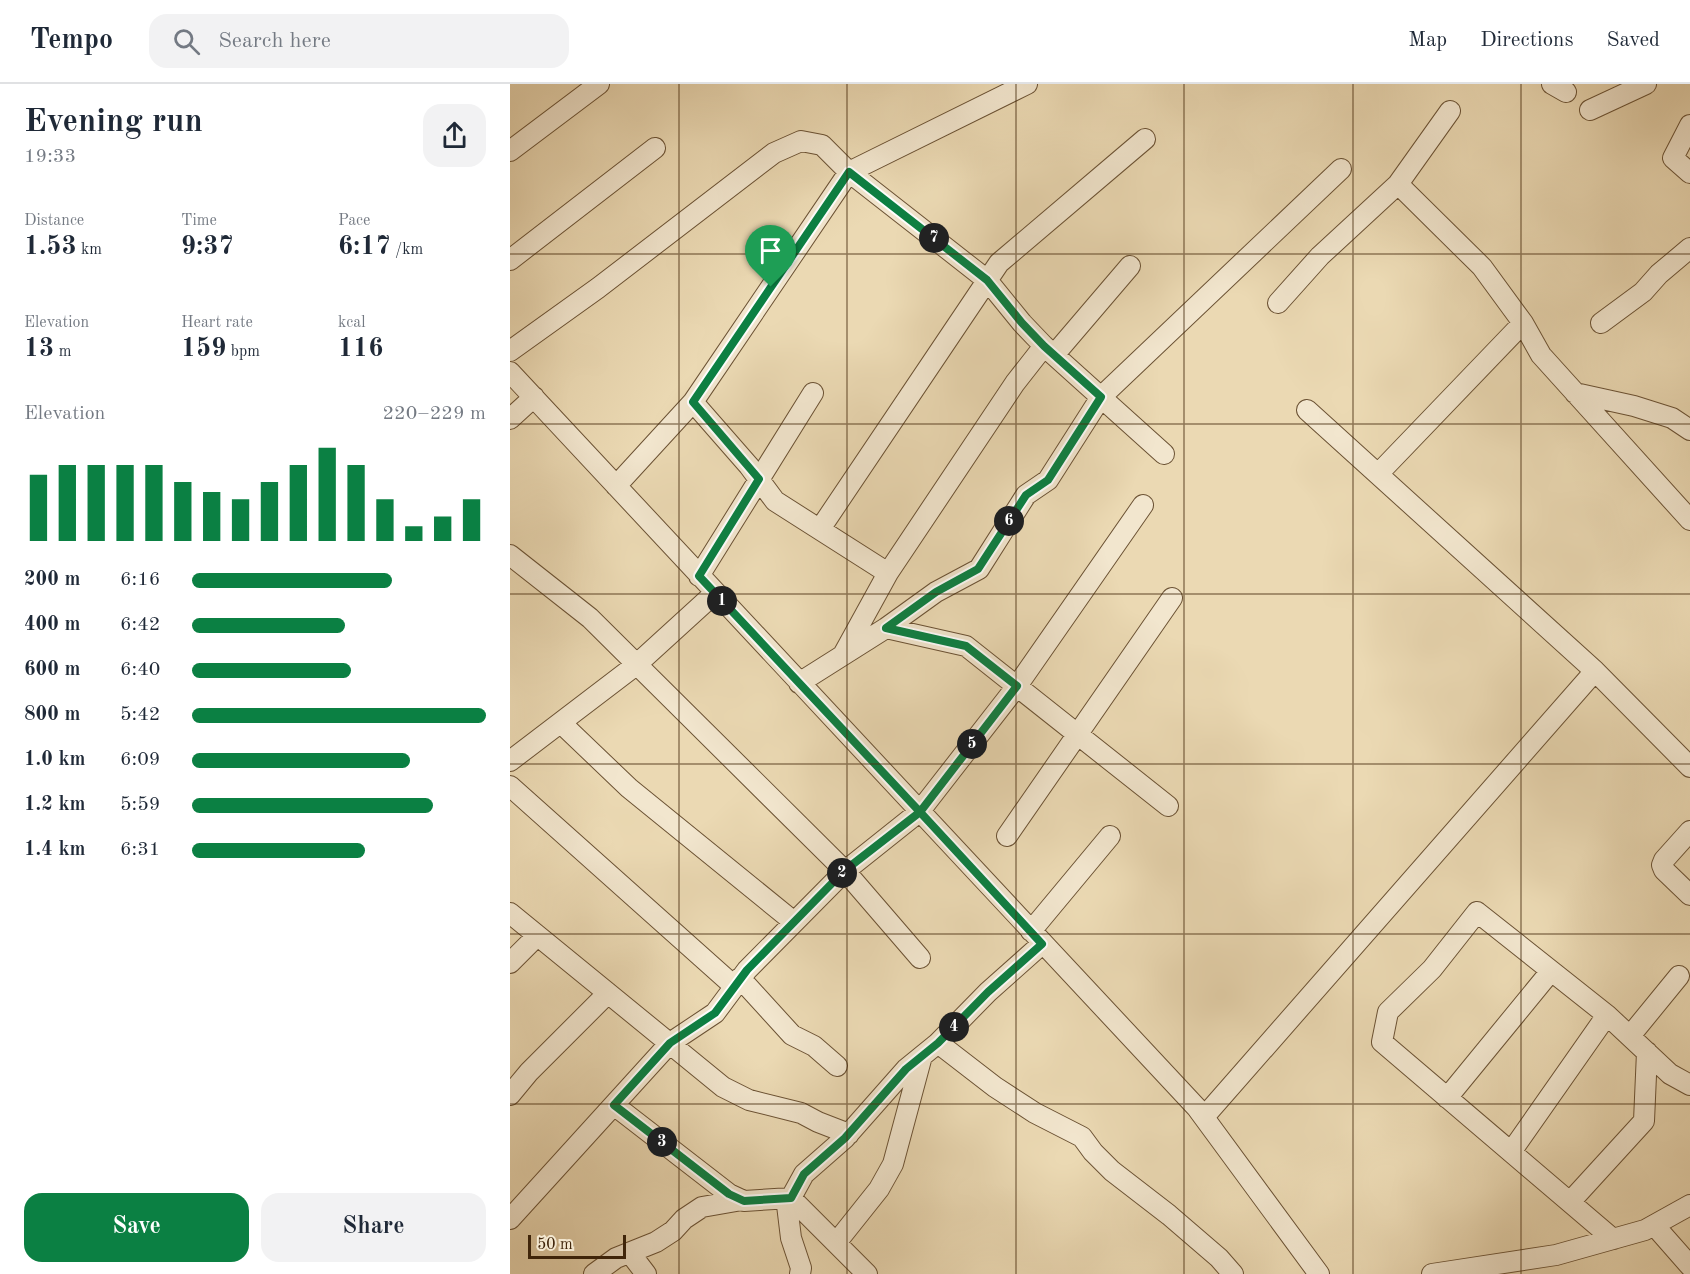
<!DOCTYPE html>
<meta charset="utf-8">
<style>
:root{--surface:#fff;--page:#f2f2f3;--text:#1f2937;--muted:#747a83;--line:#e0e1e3;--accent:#0b8043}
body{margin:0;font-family:"Old Standard TT",serif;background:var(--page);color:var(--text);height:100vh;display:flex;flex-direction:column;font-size:22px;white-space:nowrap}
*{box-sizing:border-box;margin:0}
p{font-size:20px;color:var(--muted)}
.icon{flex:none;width:33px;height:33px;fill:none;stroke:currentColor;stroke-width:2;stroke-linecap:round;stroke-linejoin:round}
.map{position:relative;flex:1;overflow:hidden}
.panel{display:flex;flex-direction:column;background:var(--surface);width:510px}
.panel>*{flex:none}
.scale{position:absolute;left:18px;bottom:15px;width:98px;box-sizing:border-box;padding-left:6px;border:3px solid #40250a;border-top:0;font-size:16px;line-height:21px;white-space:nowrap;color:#40250a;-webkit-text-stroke:4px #f2e6ce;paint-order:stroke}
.pin{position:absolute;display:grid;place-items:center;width:51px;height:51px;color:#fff;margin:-62px -26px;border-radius:50% 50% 50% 0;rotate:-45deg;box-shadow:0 0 6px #0007}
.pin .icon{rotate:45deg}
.km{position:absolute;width:30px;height:30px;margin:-15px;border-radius:50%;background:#222;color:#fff;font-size:16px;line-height:30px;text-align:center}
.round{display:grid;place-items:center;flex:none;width:63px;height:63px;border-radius:18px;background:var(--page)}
.head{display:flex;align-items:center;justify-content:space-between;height:102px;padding:0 24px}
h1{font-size:33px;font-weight:600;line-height:45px}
.stats{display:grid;grid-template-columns:repeat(3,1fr);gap:9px;height:102px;padding:6px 24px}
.stats div{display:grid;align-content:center}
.stats b{font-size:26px;font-weight:600}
.stats small{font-size:16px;font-weight:400}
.stats p{font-size:16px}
.chart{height:168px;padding:12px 24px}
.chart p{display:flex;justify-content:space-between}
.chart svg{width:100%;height:108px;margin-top:6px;stroke:var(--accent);stroke-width:6}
.primary-button{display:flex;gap:12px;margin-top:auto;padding:12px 24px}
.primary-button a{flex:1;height:69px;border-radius:18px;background:var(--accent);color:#fff;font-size:24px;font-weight:600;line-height:69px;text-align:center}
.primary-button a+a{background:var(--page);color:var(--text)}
ul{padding:0 24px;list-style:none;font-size:20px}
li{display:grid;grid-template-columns:96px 72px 1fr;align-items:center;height:45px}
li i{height:15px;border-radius:8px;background:var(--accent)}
header{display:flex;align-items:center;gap:36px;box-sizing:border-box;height:84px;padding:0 30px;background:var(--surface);border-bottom:2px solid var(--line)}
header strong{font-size:28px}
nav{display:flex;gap:33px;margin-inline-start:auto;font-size:21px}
.search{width:420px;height:54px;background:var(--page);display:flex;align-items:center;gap:15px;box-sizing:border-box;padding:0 21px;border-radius:18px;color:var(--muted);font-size:22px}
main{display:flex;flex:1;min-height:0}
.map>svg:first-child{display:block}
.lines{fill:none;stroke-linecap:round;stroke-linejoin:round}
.minor-casing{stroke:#6b5234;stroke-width:22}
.minor{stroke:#f2e6ce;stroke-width:20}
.route-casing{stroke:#fff;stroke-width:12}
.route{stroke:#0b8043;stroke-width:8}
.grid{fill:none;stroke:#40250a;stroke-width:1.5;stroke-opacity:0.55}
</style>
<header>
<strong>Tempo</strong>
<div class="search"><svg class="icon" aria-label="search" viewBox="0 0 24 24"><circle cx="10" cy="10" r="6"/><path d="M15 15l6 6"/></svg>Search here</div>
<nav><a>Map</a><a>Directions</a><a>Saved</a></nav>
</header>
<main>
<section class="panel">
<div class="head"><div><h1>Evening run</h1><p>19:33</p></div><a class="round"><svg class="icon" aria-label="share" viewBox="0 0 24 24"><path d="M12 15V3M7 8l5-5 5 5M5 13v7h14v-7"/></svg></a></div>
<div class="stats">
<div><p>Distance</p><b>1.53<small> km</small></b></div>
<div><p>Time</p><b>9:37</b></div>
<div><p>Pace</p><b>6:17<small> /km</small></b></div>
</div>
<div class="stats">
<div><p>Elevation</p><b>13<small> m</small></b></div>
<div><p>Heart rate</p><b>159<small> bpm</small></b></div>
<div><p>kcal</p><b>116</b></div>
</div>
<div class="chart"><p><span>Elevation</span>220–229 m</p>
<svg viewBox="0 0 160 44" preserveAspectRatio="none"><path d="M5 44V17M15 44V13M25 44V13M35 44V13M45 44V13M55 44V20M65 44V24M75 44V27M85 44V20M95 44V13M105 44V6M115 44V13M125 44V27M135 44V38M145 44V34M155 44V27"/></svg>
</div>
<ul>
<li><b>200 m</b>6:16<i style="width:68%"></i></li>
<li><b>400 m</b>6:42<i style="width:52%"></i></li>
<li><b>600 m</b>6:40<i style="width:54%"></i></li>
<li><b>800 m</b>5:42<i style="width:100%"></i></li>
<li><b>1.0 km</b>6:09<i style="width:74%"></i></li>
<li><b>1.2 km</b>5:59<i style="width:82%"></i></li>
<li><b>1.4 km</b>6:31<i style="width:59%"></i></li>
</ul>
<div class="primary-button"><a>Save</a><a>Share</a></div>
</section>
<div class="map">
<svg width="1180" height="1190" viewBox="0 0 1180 1190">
<rect width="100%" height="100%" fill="#ebd9b3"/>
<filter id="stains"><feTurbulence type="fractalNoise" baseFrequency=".00333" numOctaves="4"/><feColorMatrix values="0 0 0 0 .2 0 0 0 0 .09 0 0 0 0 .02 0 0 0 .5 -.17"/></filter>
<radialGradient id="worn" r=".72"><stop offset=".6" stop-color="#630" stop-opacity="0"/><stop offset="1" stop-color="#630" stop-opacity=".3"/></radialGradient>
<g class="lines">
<!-- minor casing -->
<g class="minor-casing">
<path id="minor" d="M1042 0 1056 8
M1080 26 1136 0
M1180 41 1163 74 1180 89
M0 67 89 0
M888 100 940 27
M0 176 145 64
M768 219 810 172 888 100 972 183 1013 239 1031 271 1180 436
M1091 239 1133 208 1149 190 1180 164
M0 267 88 204 264 69 291 57 312 61 339 88 477 196 512 239 534 262 654 370
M544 271 620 182
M0 288 687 1024 809 1190
M1065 309 1124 322 1162 334 1180 346
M183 318 239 382 265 417 378 489
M797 326 1085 587 1180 683
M0 335 24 313
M868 390 1013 239
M106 402 183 318 339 88 517 0
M310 445 489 179 635 55
M0 471 80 534 335 787 410 874
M189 492 303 309
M376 544 456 562 658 722
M334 569 378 489 505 299 534 262
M289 599 376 544 426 508 469 485 516 411 538 396 591 313 831 85
M51 639 119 704 284 838
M0 677 126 581 205 509
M0 702 224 902
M1180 747 1154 776 1152 781 1154 786 1180 811
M497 752 662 514
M0 829 213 1003 239 1016 291 1029 308 1038 339 1050
M521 847 600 752
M0 879 27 852
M230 894 282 951 304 962 327 982
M1120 952 1169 892
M428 959 485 1003 525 1029 572 1053 583 1068 602 1087 659 1131 709 1174 723 1190
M0 1011 19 988 98 909
M937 1014 1041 887
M104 1021 219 1110 234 1117 281 1114 357 1190
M694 1033 1085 587
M1001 1068 1097 931
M1060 1118 1134 1037 1137 968
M0 1135 160 959 205 929 237 886 335 787 409 728 507 602 633 421
M1144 1141 1180 1182
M1103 1155 872 958 878 928 922 885 967 828 1097 931 1160 990 1180 1001
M326 1159 369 1105 383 1080 412 972
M120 1169 136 1190
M84 1190 106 1174 146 1158 163 1147 174 1135 192 1123 232 1116
M290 1190 291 1184 281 1154 277 1121 294 1090 335 1054 396 985 428 959 478 908 533 859
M922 1190 1046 1171 1135 1146 1180 1121"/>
</g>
<!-- minor -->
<use href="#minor" class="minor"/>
</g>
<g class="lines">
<!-- route casing -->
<g class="route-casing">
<path id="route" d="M261 203 183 318 249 395 189 492 410 728 334 787 237 886 205 929 160 959 104 1021 219 1110 234 1117 281 1114 294 1090 335 1054 396 985 428 959 478 908 532 860 410 728 507 602 456 562 376 544 426 508 468 485 516 411 538 396 591 313 534 262 512 239 477 196 339 88 261 203"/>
</g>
<!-- route -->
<use href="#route" class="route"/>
</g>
<!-- grid -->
<path class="grid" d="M169 0V1190M337 0V1190M506 0V1190M674 0V1190M843 0V1190M1011 0V1190M0 170H1180M0 340H1180M0 510H1180M0 680H1180M0 850H1180M0 1020H1180"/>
<rect width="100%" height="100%" filter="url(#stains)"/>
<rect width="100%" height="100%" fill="url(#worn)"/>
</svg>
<div class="scale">50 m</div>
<div class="pin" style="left:261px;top:203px;background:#1e9e55"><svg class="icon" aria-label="arrive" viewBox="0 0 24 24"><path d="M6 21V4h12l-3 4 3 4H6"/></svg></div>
<b class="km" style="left:212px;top:517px">1</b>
<b class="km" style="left:332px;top:789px">2</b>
<b class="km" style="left:152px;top:1058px">3</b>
<b class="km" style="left:444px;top:943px">4</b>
<b class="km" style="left:462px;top:660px">5</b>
<b class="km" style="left:499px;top:437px">6</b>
<b class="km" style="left:424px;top:154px">7</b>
</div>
</main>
